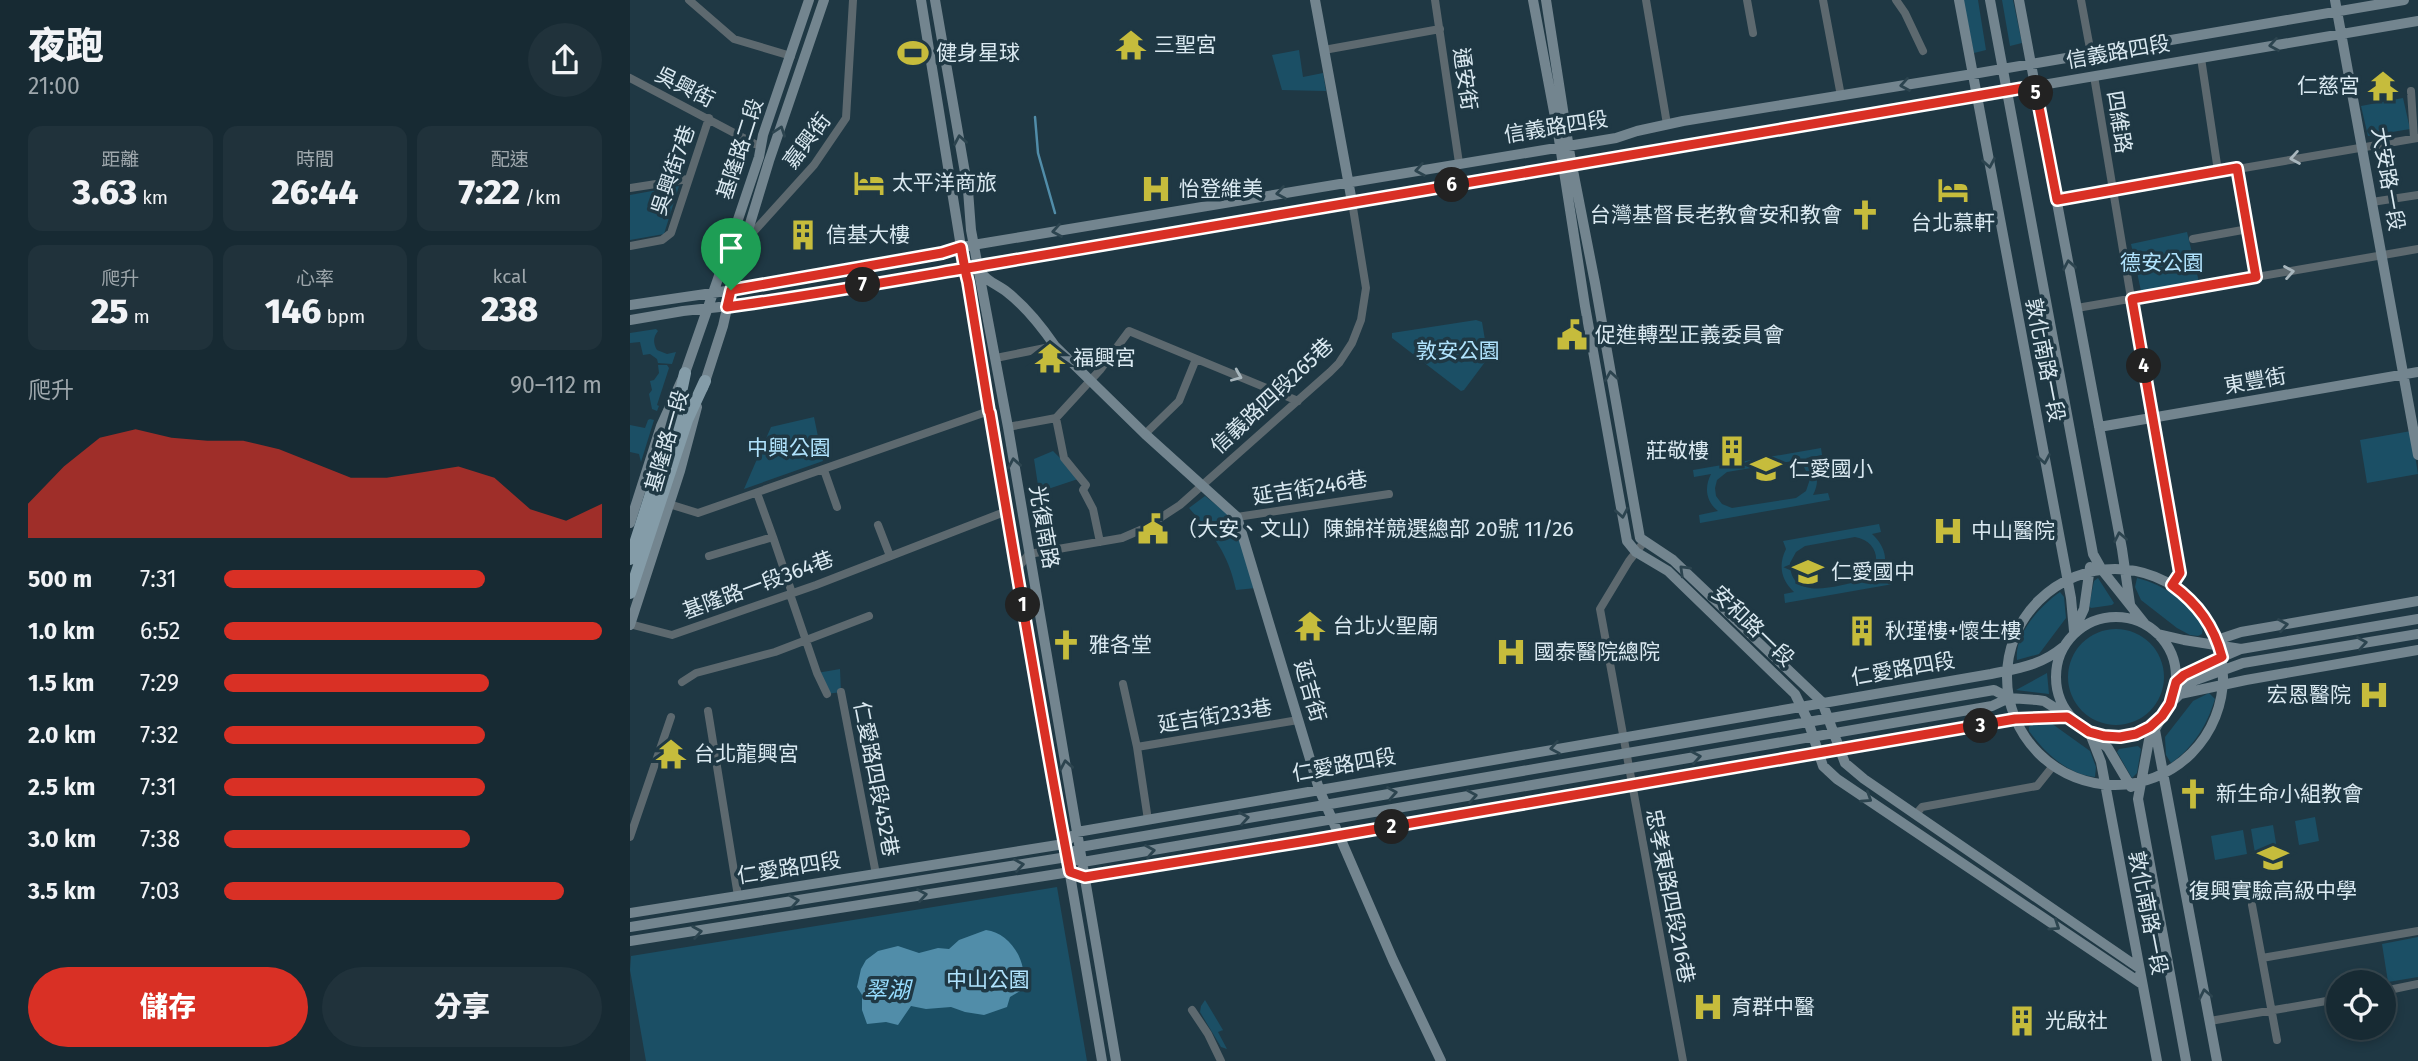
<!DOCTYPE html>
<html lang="zh-TW">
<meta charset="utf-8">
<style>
:root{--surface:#172a33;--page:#20323b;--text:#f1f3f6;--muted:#9ea7ac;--line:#36464e;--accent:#d93025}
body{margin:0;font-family:"Fira Sans","Noto Sans TC",sans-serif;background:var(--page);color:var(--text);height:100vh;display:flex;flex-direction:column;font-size:26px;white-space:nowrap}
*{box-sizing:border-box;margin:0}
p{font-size:23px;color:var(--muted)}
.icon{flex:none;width:38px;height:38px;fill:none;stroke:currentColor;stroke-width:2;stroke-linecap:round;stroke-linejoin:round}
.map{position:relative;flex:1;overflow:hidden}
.drawer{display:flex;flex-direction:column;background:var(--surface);width:630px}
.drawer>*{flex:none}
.fabs{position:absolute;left:1696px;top:970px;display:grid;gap:14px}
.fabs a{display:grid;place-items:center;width:70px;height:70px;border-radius:50%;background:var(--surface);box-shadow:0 4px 10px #0003,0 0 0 2px var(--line);font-size:35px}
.pin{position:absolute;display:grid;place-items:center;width:60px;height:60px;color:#fff;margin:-72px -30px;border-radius:50% 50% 50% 0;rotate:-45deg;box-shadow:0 0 7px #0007}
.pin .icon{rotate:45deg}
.km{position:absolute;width:35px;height:35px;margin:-18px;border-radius:50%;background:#222;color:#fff;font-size:19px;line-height:35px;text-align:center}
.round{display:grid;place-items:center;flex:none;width:74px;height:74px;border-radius:37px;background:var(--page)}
.summary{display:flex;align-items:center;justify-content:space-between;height:119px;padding:0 28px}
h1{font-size:38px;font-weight:800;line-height:52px}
.figures{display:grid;grid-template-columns:repeat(3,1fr);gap:10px;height:119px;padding:7px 28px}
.figures div{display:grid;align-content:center;border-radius:14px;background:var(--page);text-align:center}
.figures b{font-size:35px;font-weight:800}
.figures small{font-size:19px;font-weight:400}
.figures p{font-size:19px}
.chart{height:196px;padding:14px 28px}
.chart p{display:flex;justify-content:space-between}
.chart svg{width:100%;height:126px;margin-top:7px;fill:var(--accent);opacity:.7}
.action{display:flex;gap:14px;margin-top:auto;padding:14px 28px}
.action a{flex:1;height:80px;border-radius:42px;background:var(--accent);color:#fff;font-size:28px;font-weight:800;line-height:80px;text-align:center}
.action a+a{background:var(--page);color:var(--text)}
ul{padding:0 28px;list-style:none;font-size:23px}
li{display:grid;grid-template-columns:112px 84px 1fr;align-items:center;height:52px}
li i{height:18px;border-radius:9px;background:var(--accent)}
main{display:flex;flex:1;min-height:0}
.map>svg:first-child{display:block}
.green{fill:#1b4f65;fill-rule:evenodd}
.water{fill:#518da9}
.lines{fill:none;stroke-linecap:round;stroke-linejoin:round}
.stream{stroke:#518da9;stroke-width:2.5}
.street{stroke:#5d696f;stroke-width:8}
.secondary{stroke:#73858f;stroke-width:10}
.primary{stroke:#849ca8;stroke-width:12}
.oneway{stroke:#2c444f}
.oneway2{stroke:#a8b6bd}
.route-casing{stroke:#fff;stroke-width:14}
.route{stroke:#d93025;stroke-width:9}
.labels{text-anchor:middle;stroke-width:7;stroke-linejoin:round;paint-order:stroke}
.poi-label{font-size:21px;fill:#dae9f1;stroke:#1f3844;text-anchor:start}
.street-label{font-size:21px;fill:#dae9f1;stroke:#1f3844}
.park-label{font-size:21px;fill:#b0e3fd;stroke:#1f3844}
.water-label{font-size:23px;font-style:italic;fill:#97ddff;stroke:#1f3844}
</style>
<main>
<section class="drawer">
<div class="summary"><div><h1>夜跑</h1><p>21:00</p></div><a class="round"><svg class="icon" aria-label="share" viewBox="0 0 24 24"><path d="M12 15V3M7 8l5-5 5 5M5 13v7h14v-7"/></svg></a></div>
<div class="figures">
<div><p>距離</p><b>3.63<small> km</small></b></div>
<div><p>時間</p><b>26:44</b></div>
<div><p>配速</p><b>7:22<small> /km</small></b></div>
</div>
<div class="figures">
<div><p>爬升</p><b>25<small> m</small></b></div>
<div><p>心率</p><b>146<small> bpm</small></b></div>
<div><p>kcal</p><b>238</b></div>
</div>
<div class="chart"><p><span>爬升</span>90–112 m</p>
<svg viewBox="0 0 160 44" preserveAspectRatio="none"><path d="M0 44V32L10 19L20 9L30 6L40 9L50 10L60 10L70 13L80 18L90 23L100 23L110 21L120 19L130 23L140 34L150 38L160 32V44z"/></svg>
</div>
<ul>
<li><b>500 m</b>7:31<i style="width:69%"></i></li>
<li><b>1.0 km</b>6:52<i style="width:100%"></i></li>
<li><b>1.5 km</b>7:29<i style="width:70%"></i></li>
<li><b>2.0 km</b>7:32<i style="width:69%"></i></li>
<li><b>2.5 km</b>7:31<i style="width:69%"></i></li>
<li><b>3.0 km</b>7:38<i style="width:65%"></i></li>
<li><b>3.5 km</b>7:03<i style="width:90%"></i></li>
</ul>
<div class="action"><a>儲存</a><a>分享</a></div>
</section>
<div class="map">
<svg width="1788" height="1061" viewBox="0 0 1788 1061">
<rect width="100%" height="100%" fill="#1f3844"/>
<!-- green -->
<path class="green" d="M1333 0H1348L1356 50 1344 53Z
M1372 0H1383L1392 43 1380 46Z
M669 50 673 77 693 73 696 91 652 90 642 55Z
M1773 98 1780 129 1738 136 1731 106Z
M49 186 34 234 0 240V195Z
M1557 232 1569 282 1511 291 1501 244Z
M846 320 852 322 858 358 834 390 831 391 762 338V333Z
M26 329 28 331C23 337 23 343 27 350L37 354 46 352 42 364 28 363 27 359 20 354 13 355 10 342 0 343V333Z
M28 365H37L39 368 27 405 29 406 27 411 22 409 19 394 22 390 20 381 24 380 29 373Z
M184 417 193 461 114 489 141 427Z
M20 419 24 420 11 462 9 454 0 452V425L15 428 18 420Z
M1781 431 1788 474 1737 483 1730 440Z
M1191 448 1192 455 1176 458C1188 469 1190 482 1183 495L1198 493 1200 500 1070 523 1069 515 1088 511C1076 501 1074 488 1081 474L1064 477 1063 470ZM1163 461 1174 467 1180 479 1176 491 1166 498 1102 508 1092 504 1086 496 1085 488 1087 480 1097 472Z
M423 451 438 466 448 479 409 492 404 459Z
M575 496 604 519 626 588 606 590C598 553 584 536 559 508Z
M1249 524 1251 532 1242 534C1256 547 1259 561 1250 578L1261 576 1263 584 1155 603 1154 594 1164 592C1151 580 1148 565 1156 549L1153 541ZM1225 537C1250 541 1254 570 1231 581 1208 585 1160 603 1160 563L1166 552 1175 546Z
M1468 578 1484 603 1482 605 1461 608 1459 606 1464 581Z
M1507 578C1535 585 1558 602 1573 626L1572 634 1568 636 1560 635 1547 628 1511 600 1505 587Z
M1430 592 1434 597 1436 618 1409 654 1387 660C1384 634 1410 606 1430 592Z
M1438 677a48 48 0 1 1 96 0a48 48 0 1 1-96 0Z
M210 669 211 692 197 694 187 673Z
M1417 673 1419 694 1386 690Z
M1579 693 1585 699C1577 725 1564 747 1541 763L1536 755 1535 737 1563 701Z
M1404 722 1421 723 1460 751 1466 767 1465 777C1437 774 1415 753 1399 731V727Z
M1508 746 1511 749 1507 773 1502 778 1487 752 1489 749Z
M1685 817 1689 841 1669 845 1665 821Z
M1643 825 1647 849 1625 853 1621 829Z
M1613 830 1617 854 1585 860 1581 836Z
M427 887 457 1061H16L0 970 1 956Z
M1788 937V977L1758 982 1752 944Z
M575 1000 596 1035 593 1030 588 1032 597 1049 591 1047 570 1012 571 1006Z"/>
<!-- water -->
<path class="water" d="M356 930C375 932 390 951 393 969 395 976 390 982 390 991L380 997 377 1007 354 1015 335 1012 321 1007 296 1009 281 1006 268 1025 256 1022 237 1024 232 1010V995L227 987 231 969 236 960 248 951 268 946 289 953 308 948 319 949 329 940Z"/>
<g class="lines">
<!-- stream -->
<path class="stream" d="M405 117 408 153 425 213"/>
<!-- street -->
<path class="street" d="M59 0 104 39 161 56
M805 0 829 163
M1016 0 1037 124
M1117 0 1123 33
M1193 0 1211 96
M1266 0 1275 13 1293 51
M1451 0 1461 54
M694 50 810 29
M1571 58 1588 171
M1464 76 1530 472 1550 573 1542 585
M0 78 125 144 131 145
M1781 91 1784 138
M1607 168 1626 277
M0 188 58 179
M1427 200 1788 138
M1742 202 1788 195
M117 239 184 165 216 118 223 0
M1563 239 1618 229
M0 246 32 240 41 233 79 118
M1447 308 1788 249
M366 358 425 346
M426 418 434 458 456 485 453 490 463 509 470 542
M378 427 426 418 470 370 499 331 668 401
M515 434 549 401 566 359
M194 470 207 507
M127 493 143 537
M39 504 68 513 359 411
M607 517 759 494
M248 525 260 556
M1014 542 999 561 970 609 1053 1061
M79 556 143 537 162 593
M387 569 399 554 492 538 515 528 550 505 700 372 709 363 722 343 731 320 736 288 722 202
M160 594 187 673 197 694
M0 624 42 635 186 585 377 511
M52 682 66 673 145 652 239 616
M493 684 507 747 518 820
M211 692 246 874
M78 711 108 896
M507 747 668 720
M1286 814 1292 807 1407 786 1423 766
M0 837 41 717
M1622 905 1647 1040
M1632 958 1788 931
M1754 991 1788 984
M562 1010 578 1034 591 1061
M1580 1021 1708 999"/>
<!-- secondary -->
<path class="secondary" d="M291 0 331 247 435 849
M305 0 338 190 341 230 378 427 486 1061
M685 0 722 202
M903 0 928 133 955 306 997 541 1006 552 1038 571 1165 694 1178 721 1193 766 1207 779 1512 984
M916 0 940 155 965 283 1010 538 1043 560 1192 702 1215 763 1234 779 1509 968
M1329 0 1441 598 1444 631
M1360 0 1463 554 1472 570 1515 624
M1389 0 1492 549 1500 604
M1705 0 1788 455
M351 272C357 282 367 284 377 292 395 306 412 327 425 346L515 434 607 517 689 789 763 960 811 1061
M0 305 130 286 243 264 312 253 331 247 986 138 1007 131 1053 121 1343 74 1774 0
M0 320 53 311 144 301 1788 21
M73 388 93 326 105 273 139 161 194 0
M1469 427 1788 372
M0 523 31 426 55 373 90 273 129 157 133 135 179 0
M1377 677a108 108 0 1 1 216 0a108 108 0 1 1-216 0Z
M1426 677a60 60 0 1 1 120 0a60 60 0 1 1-120 0Z
M0 625 50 471 67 407
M1446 626 1454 609 1460 567
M1528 634 1554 640 1611 649
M1587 640 1611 632 1788 601
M1546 682 1562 670 1611 649 1788 619
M1550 694 1616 680 1788 650
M1545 699 1563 681 1613 663 1788 634
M1529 722 1519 740 1508 799 1556 1061
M1525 730 1587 1061
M1459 731 1471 762 1527 1061
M1464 736 1478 748 1501 787
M445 851 450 847 1364 690 1379 698
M439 869 472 1061
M0 913 434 844 447 832 1361 674C1389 668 1410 666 1433 647
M0 927 437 857 453 862 1362 706 1379 698 1407 700 1414 701 1441 718
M0 941 440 872 455 877 468 876 1386 719 1436 717"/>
<!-- primary -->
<path class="primary" d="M0 559 46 416 55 373
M0 593 57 420 75 381"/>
</g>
<!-- one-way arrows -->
<defs><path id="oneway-chevron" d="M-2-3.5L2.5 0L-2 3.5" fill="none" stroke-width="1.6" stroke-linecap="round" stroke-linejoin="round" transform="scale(1.75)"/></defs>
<g class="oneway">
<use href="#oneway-chevron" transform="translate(1644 45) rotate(170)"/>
<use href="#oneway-chevron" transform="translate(1275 85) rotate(170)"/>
<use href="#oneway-chevron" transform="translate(150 131) rotate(-71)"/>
<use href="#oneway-chevron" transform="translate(330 140) rotate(-100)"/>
<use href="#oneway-chevron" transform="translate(1359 163) rotate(80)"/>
<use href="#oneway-chevron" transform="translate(790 170) rotate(170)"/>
<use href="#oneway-chevron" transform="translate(651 193) rotate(171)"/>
<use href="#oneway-chevron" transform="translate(427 231) rotate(170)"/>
<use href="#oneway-chevron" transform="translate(1439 265) rotate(-100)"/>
<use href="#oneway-chevron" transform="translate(981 376) rotate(-99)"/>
<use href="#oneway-chevron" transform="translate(1414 459) rotate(80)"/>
<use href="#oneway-chevron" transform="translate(384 463) rotate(-100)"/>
<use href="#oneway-chevron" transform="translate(992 513) rotate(80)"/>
<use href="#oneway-chevron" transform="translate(1490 537) rotate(-101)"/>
<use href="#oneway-chevron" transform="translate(1054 570) rotate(-136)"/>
<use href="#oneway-chevron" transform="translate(1653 625) rotate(-10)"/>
<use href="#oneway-chevron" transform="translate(1732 643) rotate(-9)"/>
<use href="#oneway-chevron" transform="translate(925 748) rotate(170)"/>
<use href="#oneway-chevron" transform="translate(1066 757) rotate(-10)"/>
<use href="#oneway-chevron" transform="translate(436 765) rotate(-100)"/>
<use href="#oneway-chevron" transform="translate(762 793) rotate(-10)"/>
<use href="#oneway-chevron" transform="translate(842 796) rotate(-10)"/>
<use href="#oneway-chevron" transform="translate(1237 798) rotate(33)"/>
<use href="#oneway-chevron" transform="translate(614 818) rotate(-10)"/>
<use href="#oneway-chevron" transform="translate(520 851) rotate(-10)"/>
<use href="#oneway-chevron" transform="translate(389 865) rotate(-9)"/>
<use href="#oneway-chevron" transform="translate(292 895) rotate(-9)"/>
<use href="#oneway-chevron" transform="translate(164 901) rotate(-9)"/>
<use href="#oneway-chevron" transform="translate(1425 926) rotate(34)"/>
<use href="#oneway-chevron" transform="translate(67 932) rotate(-9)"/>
<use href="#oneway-chevron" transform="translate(1575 994) rotate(-101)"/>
</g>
<g class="oneway2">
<use href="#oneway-chevron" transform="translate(1665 158) rotate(170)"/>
<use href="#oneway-chevron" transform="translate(1659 272) rotate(-10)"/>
<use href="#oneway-chevron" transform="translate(607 376) rotate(23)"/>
</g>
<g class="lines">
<!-- route casing -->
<g class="route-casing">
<path id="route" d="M101 290 312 253 331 247C333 259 335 271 338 282L359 411 360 413C386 566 411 719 440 872L455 877 683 840 1385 719 1437 717 1459 732 1474 736 1490 737 1506 734 1520 727 1532 716 1540 704 1546 682 1554 675 1592 657C1584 626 1568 604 1542 585L1550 573 1502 299 1626 277 1607 168 1427 200 1405 86 361 264C273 279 185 295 97 307L101 290"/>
</g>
<!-- route -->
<use href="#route" class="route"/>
</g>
<!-- icons -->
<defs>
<g id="temple-bare" transform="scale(2.415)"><path d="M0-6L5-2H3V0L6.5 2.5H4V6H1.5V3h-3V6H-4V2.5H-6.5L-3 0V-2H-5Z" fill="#c6bc3c" stroke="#1f3844" stroke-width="2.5" paint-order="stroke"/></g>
<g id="stadium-bare" transform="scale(2.415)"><path d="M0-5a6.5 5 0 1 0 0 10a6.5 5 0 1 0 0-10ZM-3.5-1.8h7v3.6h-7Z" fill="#c6bc3c" stroke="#1f3844" stroke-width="2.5" paint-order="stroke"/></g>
<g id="hotel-bare" transform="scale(2.415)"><path d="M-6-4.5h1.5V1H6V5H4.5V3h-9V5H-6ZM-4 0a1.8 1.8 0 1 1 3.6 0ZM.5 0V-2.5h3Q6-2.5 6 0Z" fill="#c6bc3c" stroke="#1f3844" stroke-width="2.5" paint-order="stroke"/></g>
<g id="hospital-bare" transform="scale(2.415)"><path d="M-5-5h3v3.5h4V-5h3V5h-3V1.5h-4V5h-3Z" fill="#c6bc3c" stroke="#1f3844" stroke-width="2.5" paint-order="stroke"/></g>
<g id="church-bare" transform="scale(2.415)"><path d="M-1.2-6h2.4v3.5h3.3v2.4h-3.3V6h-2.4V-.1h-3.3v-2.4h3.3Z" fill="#c6bc3c" stroke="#1f3844" stroke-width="2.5" paint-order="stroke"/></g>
<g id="building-bare" transform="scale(2.415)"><path d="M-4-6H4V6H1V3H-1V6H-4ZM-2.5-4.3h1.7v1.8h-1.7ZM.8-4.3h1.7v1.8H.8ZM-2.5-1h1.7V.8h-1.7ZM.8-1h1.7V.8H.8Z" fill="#c6bc3c" stroke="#1f3844" stroke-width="2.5" paint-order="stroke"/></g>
<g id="civic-bare" transform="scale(2.415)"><path d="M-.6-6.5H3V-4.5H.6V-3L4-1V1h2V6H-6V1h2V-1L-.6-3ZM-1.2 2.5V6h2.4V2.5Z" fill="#c6bc3c" stroke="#1f3844" stroke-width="2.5" paint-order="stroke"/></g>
<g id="school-bare" transform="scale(2.415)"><path d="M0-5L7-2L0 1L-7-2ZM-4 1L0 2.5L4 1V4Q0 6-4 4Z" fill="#c6bc3c" stroke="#1f3844" stroke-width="2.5" paint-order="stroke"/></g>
</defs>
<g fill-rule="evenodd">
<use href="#temple-bare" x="501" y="45"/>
<use href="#stadium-bare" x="283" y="53"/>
<use href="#temple-bare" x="1753" y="86"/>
<use href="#hotel-bare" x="239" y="183"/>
<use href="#hospital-bare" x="526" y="189"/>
<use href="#hotel-bare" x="1323" y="190"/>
<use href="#church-bare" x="1235" y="215"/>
<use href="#building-bare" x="173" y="235"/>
<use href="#civic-bare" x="942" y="335"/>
<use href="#temple-bare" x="420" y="358"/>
<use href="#building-bare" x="1102" y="451"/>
<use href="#school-bare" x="1136" y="469"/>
<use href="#civic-bare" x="523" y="529"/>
<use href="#hospital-bare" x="1318" y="531"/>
<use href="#school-bare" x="1178" y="572"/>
<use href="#temple-bare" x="680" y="626"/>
<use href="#building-bare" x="1232" y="631"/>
<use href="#church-bare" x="436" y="645"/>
<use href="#hospital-bare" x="881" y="652"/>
<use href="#hospital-bare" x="1744" y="695"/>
<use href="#temple-bare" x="41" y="754"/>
<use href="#church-bare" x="1563" y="794"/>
<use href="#school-bare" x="1643" y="858"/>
<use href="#hospital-bare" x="1078" y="1007"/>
<use href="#building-bare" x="1392" y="1021"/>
</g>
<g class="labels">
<!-- poi labels -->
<g class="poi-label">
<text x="524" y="52">三聖宮</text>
<text x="306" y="60">健身星球</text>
<text x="1730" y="93" text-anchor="end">仁慈宮</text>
<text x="262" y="190">太平洋商旅</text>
<text x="549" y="196">怡登維美</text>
<text x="1212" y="222" text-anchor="end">台灣基督長老教會安和教會</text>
<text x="1323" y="230" text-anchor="middle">台北慕軒</text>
<text x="196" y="242">信基大樓</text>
<text x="965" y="342">促進轉型正義委員會</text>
<text x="443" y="365">福興宮</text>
<text x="1079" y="458" text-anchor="end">莊敬樓</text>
<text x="1159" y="476">仁愛國小</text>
<text x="546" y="536">（大安、文山）陳錦祥競選總部 20號 11/26</text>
<text x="1341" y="538">中山醫院</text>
<text x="1201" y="579">仁愛國中</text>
<text x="703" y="633">台北火聖廟</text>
<text x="1255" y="638">秋瑾樓+懷生樓</text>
<text x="459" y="652">雅各堂</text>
<text x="904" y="659">國泰醫院總院</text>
<text x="1721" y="702" text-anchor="end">宏恩醫院</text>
<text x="64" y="761">台北龍興宮</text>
<text x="1586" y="801">新生命小組教會</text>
<text x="1643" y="898" text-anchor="middle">復興實驗高級中學</text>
<text x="1101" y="1014">育群中醫</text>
<text x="1415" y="1028">光啟社</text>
</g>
<!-- street labels -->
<g class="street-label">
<text transform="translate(1488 52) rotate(-10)" y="7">信義路四段</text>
<text transform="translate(835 79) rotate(82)" y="7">通安街</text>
<text transform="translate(55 87) rotate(27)" y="7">吳興街</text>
<text transform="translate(1489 122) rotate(81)" y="7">四維路</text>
<text transform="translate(926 127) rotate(-9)" y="7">信義路四段</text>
<text transform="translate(177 141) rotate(-53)" y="7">嘉興街</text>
<text transform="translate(110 149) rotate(-72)" y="7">基隆路二段</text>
<text transform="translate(43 170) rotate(-71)" y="7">吳興街7巷</text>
<text transform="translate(1758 179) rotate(80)" y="7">大安路一段</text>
<text transform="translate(1415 360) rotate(79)" y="7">敦化南路一段</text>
<text transform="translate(1625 381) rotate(-10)" y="7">東豐街</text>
<text transform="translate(642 396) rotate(-43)" y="7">信義路四段265巷</text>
<text transform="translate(37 441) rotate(-74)" y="7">基隆路一段</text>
<text transform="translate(680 488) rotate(-9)" y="7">延吉街246巷</text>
<text transform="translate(414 527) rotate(80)" y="7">光復南路</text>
<text transform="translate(128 585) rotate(-20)" y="7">基隆路一段364巷</text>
<text transform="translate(1123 626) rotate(44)" y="7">安和路一段</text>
<text transform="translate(1273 669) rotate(-10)" y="7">仁愛路四段</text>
<text transform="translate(680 691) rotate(74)" y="7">延吉街</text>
<text transform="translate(585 716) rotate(-9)" y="7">延吉街233巷</text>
<text transform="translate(714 765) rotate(-10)" y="7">仁愛路四段</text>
<text transform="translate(246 779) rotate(79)" y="7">仁愛路四段452巷</text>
<text transform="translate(159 868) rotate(-9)" y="7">仁愛路四段</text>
<text transform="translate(1040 896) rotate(79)" y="7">忠孝東路四段216巷</text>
<text transform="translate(1518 913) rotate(79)" y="7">敦化南路一段</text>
</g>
<!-- park labels -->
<g class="park-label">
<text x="1532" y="270">德安公園</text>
<text x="828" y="358">敦安公園</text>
<text x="159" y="455">中興公園</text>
<text x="358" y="987">中山公園</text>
</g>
<!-- water labels -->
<g class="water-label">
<text x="257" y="998">翠湖</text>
</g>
</g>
</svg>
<div class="fabs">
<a><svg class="icon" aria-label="locate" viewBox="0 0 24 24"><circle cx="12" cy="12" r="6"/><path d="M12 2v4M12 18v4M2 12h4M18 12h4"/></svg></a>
</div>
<div class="pin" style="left:101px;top:290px;background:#1e9e55"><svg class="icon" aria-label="arrive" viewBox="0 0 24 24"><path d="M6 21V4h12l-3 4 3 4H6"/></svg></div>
<b class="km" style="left:393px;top:605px">1</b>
<b class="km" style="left:762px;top:827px">2</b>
<b class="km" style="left:1351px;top:726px">3</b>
<b class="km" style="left:1514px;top:366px">4</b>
<b class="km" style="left:1406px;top:93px">5</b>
<b class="km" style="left:822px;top:185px">6</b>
<b class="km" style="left:233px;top:285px">7</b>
</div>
</main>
